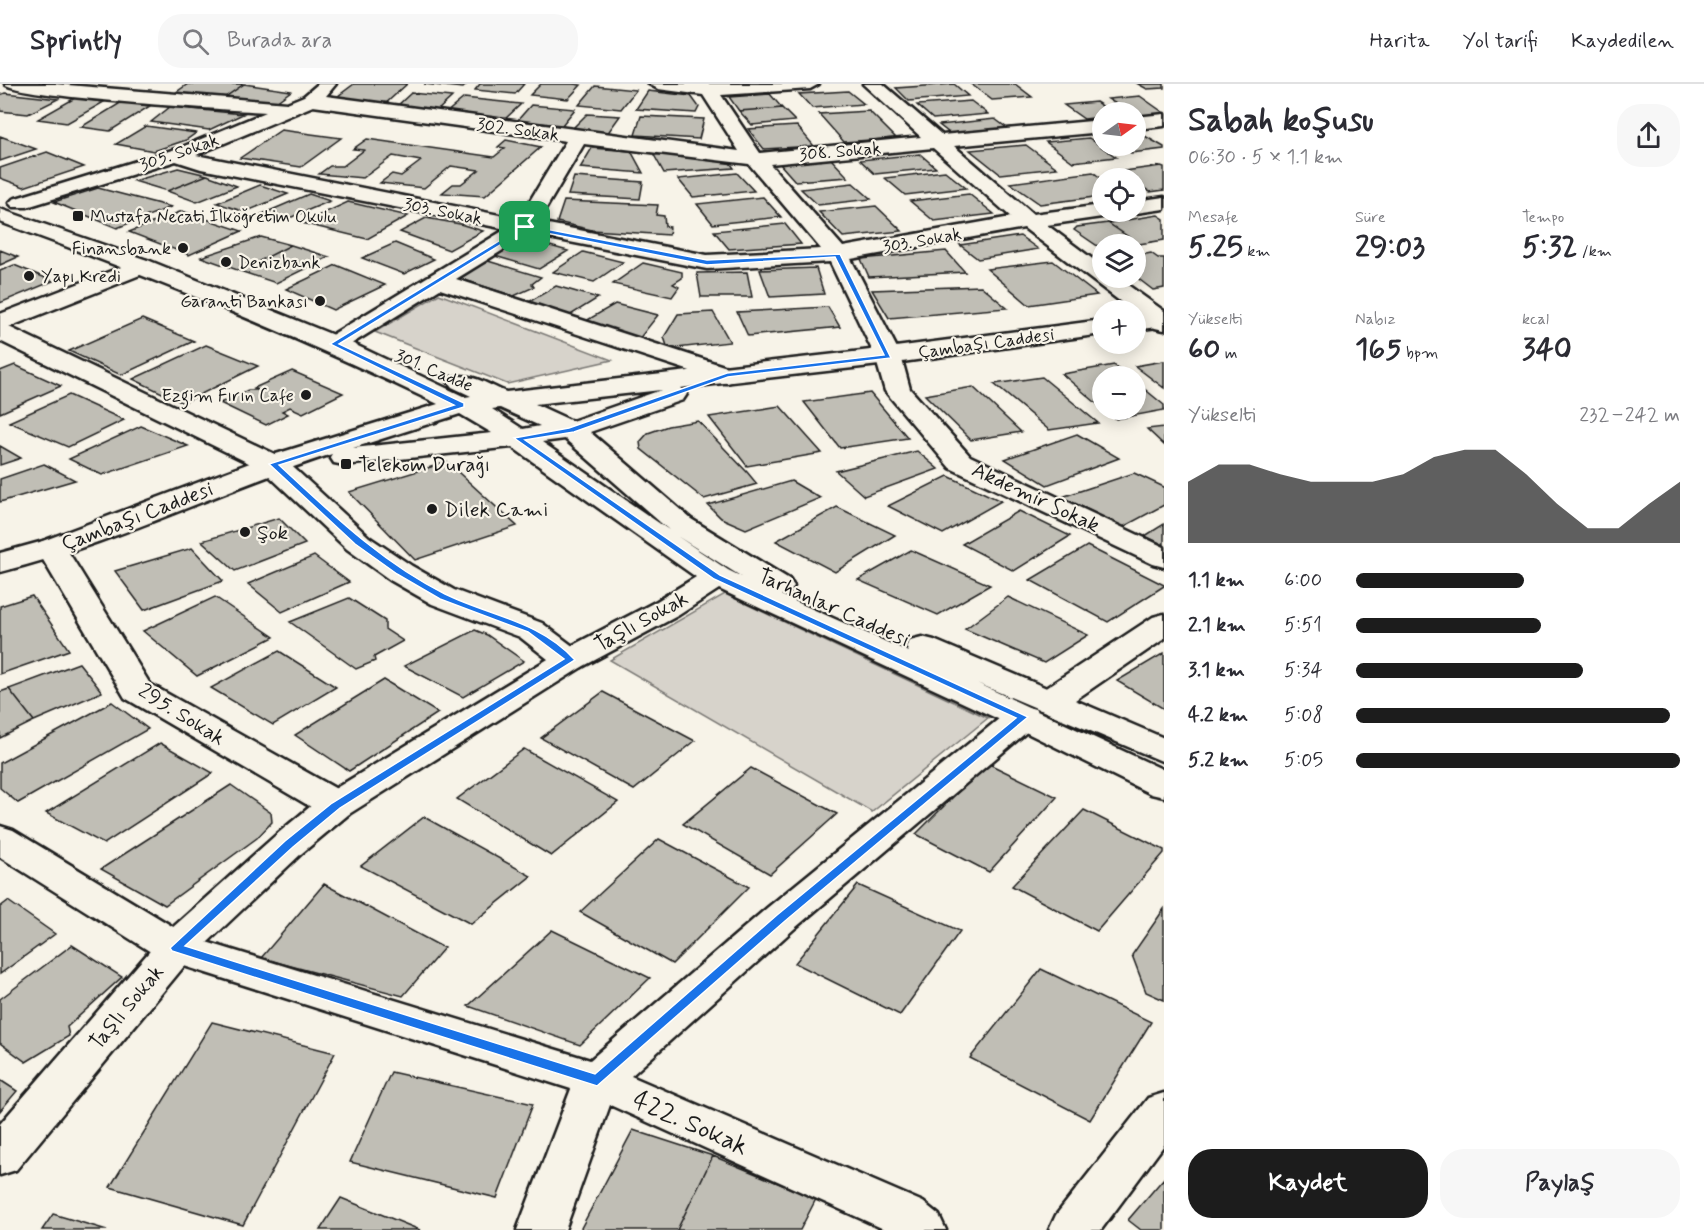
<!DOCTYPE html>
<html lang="tr">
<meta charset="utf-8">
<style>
:root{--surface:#fff;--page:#f7f7f7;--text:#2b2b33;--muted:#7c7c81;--line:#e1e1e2;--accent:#1c1c1c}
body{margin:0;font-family:Mynerve,sans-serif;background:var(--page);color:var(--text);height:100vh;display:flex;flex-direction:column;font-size:22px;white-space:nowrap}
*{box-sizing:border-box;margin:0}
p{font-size:20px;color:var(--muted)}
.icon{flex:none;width:33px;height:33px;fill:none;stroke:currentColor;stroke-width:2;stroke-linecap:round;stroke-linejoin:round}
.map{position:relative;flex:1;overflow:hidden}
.details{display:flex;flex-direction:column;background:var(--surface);width:540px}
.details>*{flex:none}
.needle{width:39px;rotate:76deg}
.buttons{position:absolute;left:1092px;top:18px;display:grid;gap:12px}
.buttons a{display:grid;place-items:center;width:54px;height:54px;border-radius:50%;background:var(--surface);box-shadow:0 3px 15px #0003;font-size:30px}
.pin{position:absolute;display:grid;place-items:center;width:51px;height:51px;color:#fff;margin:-26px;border-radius:12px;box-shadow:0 3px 9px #0006}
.round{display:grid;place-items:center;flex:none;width:63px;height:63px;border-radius:24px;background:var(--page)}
.headline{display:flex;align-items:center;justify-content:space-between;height:102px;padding:0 24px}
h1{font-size:33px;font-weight:700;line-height:45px}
.stats{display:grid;grid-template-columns:repeat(3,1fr);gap:9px;height:102px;padding:6px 24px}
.stats div{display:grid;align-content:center}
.stats b{font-size:30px;font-weight:700}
.stats small{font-size:16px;font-weight:400}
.stats p{font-size:16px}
.chart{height:168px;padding:12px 24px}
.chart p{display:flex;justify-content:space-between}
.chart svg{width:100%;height:108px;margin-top:6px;fill:var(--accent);opacity:.7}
.cta{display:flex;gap:12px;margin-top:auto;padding:12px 24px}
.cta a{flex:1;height:69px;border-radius:24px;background:var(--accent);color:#fff;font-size:24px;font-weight:700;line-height:69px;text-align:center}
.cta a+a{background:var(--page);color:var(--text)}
ul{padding:0 24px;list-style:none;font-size:20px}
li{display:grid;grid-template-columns:96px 72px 1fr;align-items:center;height:45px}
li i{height:15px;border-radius:8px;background:var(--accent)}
header{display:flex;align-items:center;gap:36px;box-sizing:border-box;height:84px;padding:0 30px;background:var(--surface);border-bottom:2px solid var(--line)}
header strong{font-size:28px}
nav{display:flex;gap:33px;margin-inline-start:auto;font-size:21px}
.search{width:420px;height:54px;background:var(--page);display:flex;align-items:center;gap:15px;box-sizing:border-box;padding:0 21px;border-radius:24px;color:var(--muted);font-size:22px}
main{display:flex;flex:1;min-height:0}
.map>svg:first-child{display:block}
.green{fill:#d7d3cb;stroke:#7a7874;stroke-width:1.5}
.building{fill:#c0beb5;stroke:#1c1c1c;stroke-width:1.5}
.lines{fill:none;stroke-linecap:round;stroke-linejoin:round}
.street-casing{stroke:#1c1c1c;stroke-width:5}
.secondary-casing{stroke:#1c1c1c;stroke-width:5}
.street{fill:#f7f3e8;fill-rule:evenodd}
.secondary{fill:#f7f3e8;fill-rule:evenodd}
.route{fill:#1a73e8;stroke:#fff;stroke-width:1.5;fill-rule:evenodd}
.poi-dot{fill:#1c1c1c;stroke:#f7f3e8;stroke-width:2}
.labels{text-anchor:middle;stroke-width:4.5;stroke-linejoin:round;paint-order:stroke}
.far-street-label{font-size:18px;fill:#1c1c1c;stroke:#f7f3e8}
.far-poi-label{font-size:18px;fill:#1c1c1c;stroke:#f7f3e8;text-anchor:start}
.poi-label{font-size:21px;fill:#1c1c1c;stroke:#f7f3e8;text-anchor:start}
.street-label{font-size:21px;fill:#1c1c1c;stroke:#f7f3e8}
.near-street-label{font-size:26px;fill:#1c1c1c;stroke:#f7f3e8}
</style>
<header>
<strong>Sprintly</strong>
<div class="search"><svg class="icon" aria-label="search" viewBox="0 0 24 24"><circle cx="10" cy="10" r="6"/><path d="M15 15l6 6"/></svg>Burada ara</div>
<nav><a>Harita</a><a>Yol tarifi</a><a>Kaydedilen</a></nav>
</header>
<main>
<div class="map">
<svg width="1164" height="1146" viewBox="0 0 1164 1146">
<rect width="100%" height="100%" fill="#f7f3e8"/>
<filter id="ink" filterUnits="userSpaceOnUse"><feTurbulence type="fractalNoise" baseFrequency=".0167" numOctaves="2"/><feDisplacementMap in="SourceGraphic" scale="12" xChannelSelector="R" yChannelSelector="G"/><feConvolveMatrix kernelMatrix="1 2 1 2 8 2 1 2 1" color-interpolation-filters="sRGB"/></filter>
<g filter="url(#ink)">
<!-- green -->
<path class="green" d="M439 210 612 276 507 300 375 248Z
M725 510 988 634 872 728 610 576Z"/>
<!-- building -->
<path class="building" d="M188 0H244L224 14 175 9Z
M244 0 291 7 276 18 224 14Z
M354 0H407L384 21 334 15Z
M424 0H467L463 4Z
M480 0H524L515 10 475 6Z
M541 0H573L581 1 568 15 530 11Z
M954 0 968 12 909 17 896 4Z
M971 0H1015L1032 13 992 16Z
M1138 0H1164V4L1147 5Z
M595 2 636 6 621 25 579 21Z
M648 7 691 12 699 23 696 29 636 25Z
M848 7 864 20 812 24 799 10Z
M5 9 58 15 28 30 0 27V11Z
M411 9 452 13 437 27 396 23Z
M770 10 782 24 739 27 729 13Z
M1140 12 1164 29 1136 32V28H1129L1108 15Z
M75 14 104 18 67 39 38 35Z
M464 14 521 20 505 35 446 29Z
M971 17 988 30 933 35 917 21Z
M122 18 150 22 110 47 81 43Z
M1096 18 1112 28H1102V33L1084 35 1064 21Z
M531 21 575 25 562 41 517 37Z
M170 23 243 30 209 46 151 38Z
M782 24 795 37 752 41 739 27Z
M869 27 896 54 844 58 819 30Z
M587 30 620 32 607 50 570 47Z
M641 32 704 35 699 55 635 51Z
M995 35 1011 47 953 52 939 41Z
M146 42 196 49 186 56 154 67 116 60Z
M797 42 814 62 764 65 748 45Z
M281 46 341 54 301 83 240 74Z
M1136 47 1164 63V65L1131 69 1120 62H1136Z
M0 52 36 65 0 77Z
M1089 54 1116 73 1073 78 1046 58Z
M367 55 494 73 505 64 498 63 506 56 541 63 485 112 442 109 453 100H461L479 86 451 82 424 104 380 99 392 90 401 92 421 77 393 72 363 94 319 90 330 82H343L364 66 353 65Z
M1026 61 1057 84 1000 90 970 66Z
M592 64 631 67 643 89 580 84Z
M47 68 84 83 24 103 0 94V84Z
M666 70 727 75 734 84 664 89 654 71Z
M920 70 936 84 875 90 860 76Z
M831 75 848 93 795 97 780 80Z
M1161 82 1164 83V106L1150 108 1136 99V94H1128L1117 88Z
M178 84 207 91 167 107 134 97Z
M945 87 966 104 905 111 885 94Z
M1093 88 1102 95V112L1040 120 1010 99Z
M737 89 754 107 693 113 678 95Z
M207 91 237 102 197 118 167 107Z
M574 93 643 98 640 115 568 111Z
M853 99 871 115 818 121 801 105Z
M260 101 288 110 245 128 217 119Z
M98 104 171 123 117 144 54 118Z
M309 110 330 117 280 138 260 131Z
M969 110 994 130 934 137 910 117Z
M763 113 781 133 713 140 697 120Z
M564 117 658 121 656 131 664 132 665 142 670 143 669 151 592 146 557 138Z
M348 118 408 132 367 155 302 139Z
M876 122 902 147 843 153 819 128Z
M182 127 242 147 189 171 129 148Z
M1158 131 1164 135V156L1139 160 1108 139Z
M426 134 460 140 483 147 449 166 400 148Z
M1108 139 1139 160H1102V165L1074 146 1077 143Z
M785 140 801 160 729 165 714 147Z
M1020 152 1038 165 978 175 960 161Z
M261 153 291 161 240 187 201 173Z
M525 155 568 167 539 185 495 172Z
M395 159 434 175 404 190 362 174Z
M291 161 329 173 276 199 240 187Z
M0 166 18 173 0 181Z
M946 167 965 188 869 193 861 175Z
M583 168 623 178 594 198 553 188Z
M1151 169 1158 174H1164V204L1153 206 1136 193V172Z
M488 177 541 193 532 200 534 203 514 212 458 194Z
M1053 177 1097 211 1029 221 987 185Z
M643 179 682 188V194L673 200 679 203 672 213 613 200Z
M14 181 53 197 0 219V187Z
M336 181 385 201 333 226 286 205Z
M816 184 824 210 770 213 760 186Z
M747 188 752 213H701L697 189Z
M556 202 598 214 569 232 527 219Z
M981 202 1007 224 889 234 872 206Z
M615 220 658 231 639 255 584 238Z
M828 223 840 243 748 252 737 228Z
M713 228 730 258 668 265 664 253 678 230Z
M142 235 194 257 121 291 69 267Z
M206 261 258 282 183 319 133 295Z
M1164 277V304L1135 282Z
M15 281 61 302 0 329V287Z
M1114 281 1128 292H1102V324L1062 290Z
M292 287 343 309 303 329 290 323 282 327 288 330 266 341 220 319 248 306H258L254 304Z
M1042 293 1098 339 1049 346 994 300Z
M1136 298 1164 321V326L1116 335 1105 326H1136Z
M973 303 1021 348 971 356 925 311Z
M870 309 908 354 840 364 804 318Z
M69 311 124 336 68 363 9 338Z
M780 322 822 369 747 382 709 333Z
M698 337 747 388 757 400 704 415 641 365 640 358 648 349 668 342Z
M141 342 188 362 102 391 69 375Z
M1164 343V361L1147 345Z
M1077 350 1119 374 1047 401 1005 375Z
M0 362 21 374 0 381Z
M917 367 938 385 864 412 836 387Z
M447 378 517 442 415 476 349 408Z
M44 380 75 396 0 418V395Z
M1134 389 1164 403V421L1123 443 1062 413Z
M948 392 1001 417 943 450 888 422Z
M791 397 820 414 746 445 721 434 708 421Z
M837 423 895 451 835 488 776 457Z
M1019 427 1070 452 1014 487 962 460Z
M279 434 305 460 235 487 202 457Z
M1164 440V461L1145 452Z
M1087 462 1164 501V502L1108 538 1030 496Z
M192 464 223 497 144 526 115 487Z
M911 466 990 501 938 531 858 496Z
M314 472 349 498 282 528 248 500Z
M32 512 69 566 0 590V522Z
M215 513 274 553 197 592 143 547Z
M1008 513 1088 551 1044 579 965 545Z
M349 514 385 537V545L403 557 374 573 375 577 356 585 290 538Z
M475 546 487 551 524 577 463 613 404 582Z
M279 567 336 603 273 641 211 604Z
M1164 569V625L1117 597Z
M79 579 102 608 34 637 9 605Z
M384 596 438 629 349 687 295 651Z
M9 605 34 637 0 654V608Z
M603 608 695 657 634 706 541 654Z
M112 618 148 645 18 719 0 704V679Z
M160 659 213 689 104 760 46 729Z
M524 665 618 718 551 772 457 715Z
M987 679 1057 713 989 788 916 750Z
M751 684 837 730 770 790 683 740Z
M231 701 271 729 272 738 257 754 165 821 101 785Z
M1084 726 1164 766V769L1097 847 1012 802Z
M424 733 531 792 471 840 361 782Z
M659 755 749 803 672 880 580 828Z
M324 800 444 864 403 912 261 874Z
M858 801 960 847 900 931 795 879Z
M8 817 55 850 0 890V823Z
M1164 825V916L1146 908 1132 871Z
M552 846 650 894 580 961 468 922Z
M72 861 122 893 67 943 69 952 26 978 0 959V915Z
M1041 885 1151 938 1090 1036 970 974Z
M212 938 335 969 243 1141 110 1103Z
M391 988 533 1020 497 1114 350 1078Z
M0 996 17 1007 0 1027Z
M633 1046 713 1072 677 1146H580Z
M713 1072 816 1115 800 1146H677Z
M1164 1094V1146H1141L1128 1136Z
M341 1114 420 1146H320Z
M53 1130 107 1146H42Z"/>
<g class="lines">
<!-- street casing -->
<g class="street-casing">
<path id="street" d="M5 0H55L287 19 304 12 318 0H336L326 12 739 67 703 11 658 5 649 0H819L810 5 721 11 760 69 921 53 863 0H883L942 51 1102 36V48L954 62 1033 130 1102 121V128H1112L1110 132 1102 133 1047 141 1102 182V194H1118L1164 227V246L1155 244 1024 144 851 175 901 272 910 305 970 372 1164 463V483L1153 480 950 384 885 307 875 272 830 178 707 185 529 150 456 195 736 286 740 291 736 296 727 299 440 205 343 265 334 267 325 265 322 260 325 255 506 145 201 85 176 77 27 123H13L9 119 13 115 182 63 266 28C234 26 14 13 5 0ZM313 22 566 57 519 135 196 71ZM584 60 749 80 821 165 707 171 538 138ZM933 64 1011 133 843 163 770 80Z
M1164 30V42L1136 45V33Z
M1164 113V125L1136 129 1128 128H1136V117Z
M142 175 150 177 153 182 150 187 9 243 283 374 369 453 412 482 454 506 542 539 582 569 587 576 582 583 570 586 558 583 520 553 432 520 390 496 347 465 263 386 0 257V230Z
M51 455 62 458 66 464 150 600 349 712 354 721 349 730 336 733 323 730 125 614 36 464 40 458Z
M1164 530V555L1062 625 1050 628 1038 625 1033 617 1038 609 1153 533Z
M1023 622 1035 625 1040 633 1035 641 795 844 631 992 923 1118 939 1131 946 1146H886L610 1021 565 1146H517L571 1005 162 875 0 773V742L13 746 190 853 590 976 767 824 1011 625Z
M1164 1009V1061L1101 1146H1049L1056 1131 1148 1014Z"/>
</g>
<!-- secondary casing -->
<g class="secondary-casing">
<path id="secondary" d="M0 125 150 177 343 255 465 313 471 312 452 303 448 298 452 293C470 288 489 301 506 308L888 264 1102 236V250L888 280 680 304 687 310 683 316 590 348 691 435 789 495 794 502 789 509 781 511 909 568 906 563 910 556 922 553 934 556 1164 654V678L977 599 1164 686V713L1151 710 1011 641 719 505 679 531 582 583 349 730 302 769 190 875 16 1086 0 1091V1040L162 853 276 751 323 712 558 569 657 517 696 493 512 363 344 381 334 379 330 373 332 370C220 406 114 460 0 488V469L40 458 263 374 438 320C295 251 149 192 0 138ZM661 306 572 337 535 320ZM500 324 540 342 523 345 492 325ZM460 330 492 349 353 364ZM565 355 669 446 542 358ZM677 452 742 493 728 486Z
M1164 228V242L1136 246V232Z"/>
</g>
<!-- street -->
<use href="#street" class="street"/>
<!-- secondary -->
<use href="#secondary" class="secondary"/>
</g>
</g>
<!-- route -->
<path class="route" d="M525 141 707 176 840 170 891 274 728 293 574 348 525 356 720 491 1028 633 785 837 597 1002 172 867 170 864 285 757 332 719 564 575 528 548 440 515 397 490 355 460 269 380 454 321 330 260ZM526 145 707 181 835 173 884 271 727 289 569 344 514 354 714 495 1016 634 777 831 595 990 185 862 293 763 340 724 575 576C540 537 490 532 445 510 381 478 331 429 279 381L464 323V319L339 260Z"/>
<!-- markers -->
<g class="poi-dot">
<rect x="72" y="126" width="12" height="12" rx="3"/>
<circle cx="183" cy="164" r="6"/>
<circle cx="226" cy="178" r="6"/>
<circle cx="29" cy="192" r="6"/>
<circle cx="320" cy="217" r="6"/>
<circle cx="306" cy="311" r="6"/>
<rect x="340" y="374" width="12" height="12" rx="3"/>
<circle cx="432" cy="425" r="6"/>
<circle cx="245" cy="448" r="6"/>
</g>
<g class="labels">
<!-- far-street labels -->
<g class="far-street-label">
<text transform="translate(518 45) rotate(8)" y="6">302. Sokak</text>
<text transform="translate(840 67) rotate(-5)" y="6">308. Sokak</text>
<text transform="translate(179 68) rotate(-19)" y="6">305. Sokak</text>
<text transform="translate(443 127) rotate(11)" y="6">303. Sokak</text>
<text transform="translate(922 156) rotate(-10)" y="6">303. Sokak</text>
<text transform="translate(986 259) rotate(-8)" y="6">Çambaşı Caddesi</text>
<text transform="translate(434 286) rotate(23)" y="6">301. Cadde</text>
</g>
<!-- far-poi labels -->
<g class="far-poi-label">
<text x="90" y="138">Mustafa Necati İlköğretim Okulu</text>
<text x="171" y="170" text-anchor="end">Finansbank</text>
<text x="238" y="184">Denizbank</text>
<text x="41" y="198">Yapı Kredi</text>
<text x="308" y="223" text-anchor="end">Garanti Bankası</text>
<text x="294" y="317" text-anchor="end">Ezgim Fırın Cafe</text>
</g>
<!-- poi labels -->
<g class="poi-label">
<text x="358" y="387">Telekom Durağı</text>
<text x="444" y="432">Dilek Cami</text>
<text x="257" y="455">Şok</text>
</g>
<!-- street labels -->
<g class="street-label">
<text transform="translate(1036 413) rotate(25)" y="7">Akdemir Sokak</text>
<text transform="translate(137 432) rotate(-21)" y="7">Çambaşı Caddesi</text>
<text transform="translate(834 523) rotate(24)" y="7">Tarhanlar Caddesi</text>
<text transform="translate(641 537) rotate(-29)" y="7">Taşlı Sokak</text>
<text transform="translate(182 630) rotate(32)" y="7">295. Sokak</text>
<text transform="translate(126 923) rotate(-50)" y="7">Taşlı Sokak</text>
</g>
<!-- near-street labels -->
<g class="near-street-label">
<text transform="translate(691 1038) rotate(24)" y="9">422. Sokak</text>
</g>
</g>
</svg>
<div class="buttons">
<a><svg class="needle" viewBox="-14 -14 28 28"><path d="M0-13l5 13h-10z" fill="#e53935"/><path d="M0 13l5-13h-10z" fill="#7c7c81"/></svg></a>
<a><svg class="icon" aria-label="locate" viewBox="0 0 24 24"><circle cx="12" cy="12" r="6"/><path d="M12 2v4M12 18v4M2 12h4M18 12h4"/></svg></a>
<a><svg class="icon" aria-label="layers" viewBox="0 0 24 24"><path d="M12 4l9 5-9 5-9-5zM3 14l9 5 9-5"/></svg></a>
<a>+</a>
<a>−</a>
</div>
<div class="pin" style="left:525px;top:143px;background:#1e9e55"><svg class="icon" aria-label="arrive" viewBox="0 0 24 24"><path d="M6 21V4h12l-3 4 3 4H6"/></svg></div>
</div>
<section class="details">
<div class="headline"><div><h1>Sabah koşusu</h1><p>06:30 · 5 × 1.1 km</p></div><a class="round"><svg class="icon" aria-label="share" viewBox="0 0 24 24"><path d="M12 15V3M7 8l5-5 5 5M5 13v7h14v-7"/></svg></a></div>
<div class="stats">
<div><p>Mesafe</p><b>5.25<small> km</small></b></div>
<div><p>Süre</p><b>29:03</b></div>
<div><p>Tempo</p><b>5:32<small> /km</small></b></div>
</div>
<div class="stats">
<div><p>Yükselti</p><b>60<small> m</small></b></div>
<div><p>Nabız</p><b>165<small> bpm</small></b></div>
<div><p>kcal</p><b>340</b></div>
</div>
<div class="chart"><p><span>Yükselti</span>232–242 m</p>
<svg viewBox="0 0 160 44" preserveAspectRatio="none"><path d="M0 44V19L10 12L20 12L30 16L40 19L50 19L60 19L70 16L80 9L90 6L100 6L110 16L120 28L130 38L140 38L150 28L160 19V44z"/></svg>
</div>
<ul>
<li><b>1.1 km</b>6:00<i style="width:52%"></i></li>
<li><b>2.1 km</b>5:51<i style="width:57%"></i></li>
<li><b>3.1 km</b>5:34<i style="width:70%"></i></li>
<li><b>4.2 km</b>5:08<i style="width:97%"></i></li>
<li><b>5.2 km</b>5:05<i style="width:100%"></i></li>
</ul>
<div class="cta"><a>Kaydet</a><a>Paylaş</a></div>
</section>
</main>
